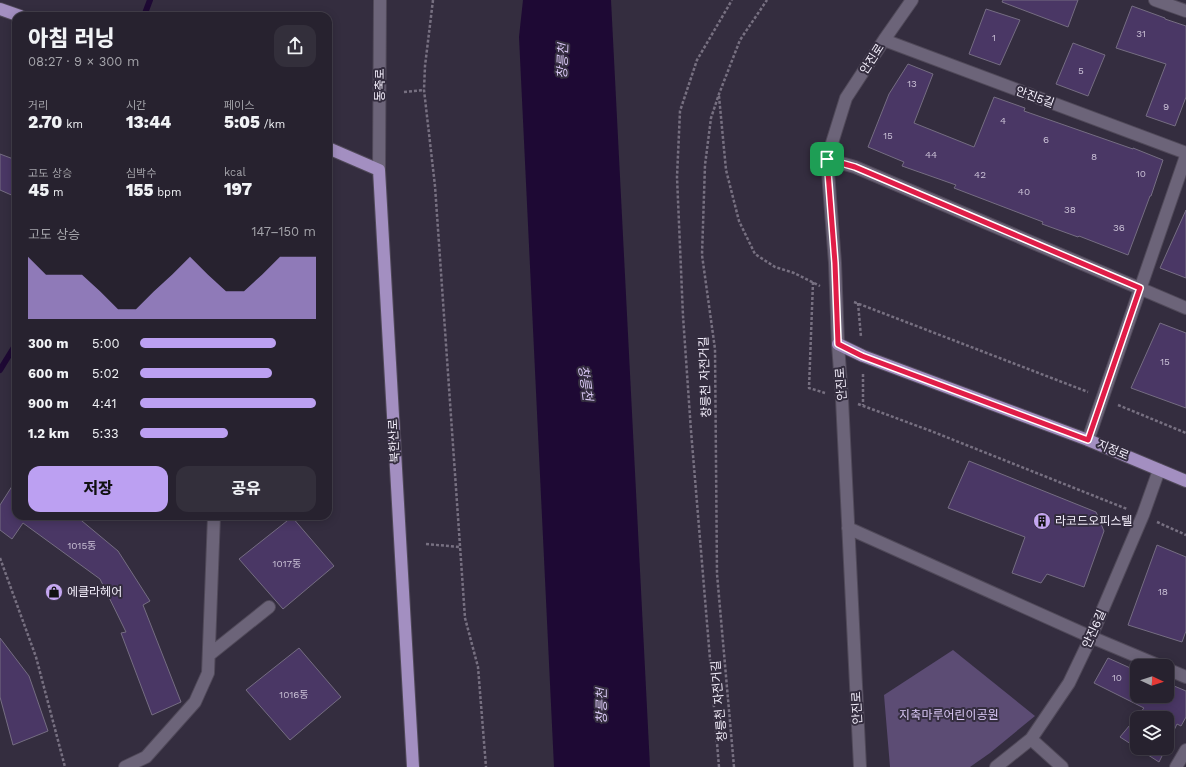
<!DOCTYPE html>
<html lang="ko">
<meta charset="utf-8">
<style>
:root{--surface:#27222f;--page:#332f3b;--text:#f1f3f6;--muted:#a4a4aa;--line:#433f4b;--accent:#bca0f2}
body{margin:0;font-family:"Work Sans","Noto Sans KR",sans-serif;background:var(--page);color:var(--text);height:100vh;display:flex;flex-direction:column;font-size:15px;white-space:nowrap}
*{box-sizing:border-box;margin:0}
p{font-size:13px;color:var(--muted)}
.icon{flex:none;width:22px;height:22px;fill:none;stroke:currentColor;stroke-width:2;stroke-linecap:round;stroke-linejoin:round}
.map{position:relative;flex:1;overflow:hidden}
.side{position:absolute;left:12px;top:12px;width:320px;height:508px;display:flex;flex-direction:column;background:var(--surface);border-radius:12px;box-shadow:0 2px 10px #0003,0 0 0 1px var(--line)}
.side>*{flex:none}
.needle{width:26px;rotate:94deg}
.buttons{position:absolute;left:1130px;top:659px;display:grid;gap:8px}
.buttons a{display:grid;place-items:center;width:44px;height:44px;border-radius:8px;background:var(--surface);box-shadow:0 2px 10px #0003,0 0 0 1px var(--line);font-size:20px}
.pin{position:absolute;display:grid;place-items:center;width:34px;height:34px;color:#fff;margin:-17px;border-radius:8px;box-shadow:0 2px 6px #0006}
.round{display:grid;place-items:center;flex:none;width:42px;height:42px;border-radius:12px;background:var(--page)}
.summary{display:flex;align-items:center;justify-content:space-between;height:68px;padding:0 16px}
h1{font-size:22px;font-weight:800;line-height:30px}
.metrics{display:grid;grid-template-columns:repeat(3,1fr);gap:6px;height:68px;padding:4px 16px}
.metrics div{display:grid;align-content:center}
.metrics b{font-size:17px;font-weight:800}
.metrics small{font-size:11px;font-weight:400}
.metrics p{font-size:11px}
.chart{height:112px;padding:8px 16px}
.chart p{display:flex;justify-content:space-between}
.chart svg{width:100%;height:72px;margin-top:4px;fill:var(--accent);opacity:.7}
.cta{display:flex;gap:8px;margin-top:auto;padding:8px 16px}
.cta a{flex:1;height:46px;border-radius:12px;background:var(--accent);color:#111;font-size:16px;font-weight:800;line-height:46px;text-align:center}
.cta a+a{background:var(--page);color:var(--text)}
ul{padding:0 16px;list-style:none;font-size:13px}
li{display:grid;grid-template-columns:64px 48px 1fr;align-items:center;height:30px}
li i{height:10px;border-radius:5px;background:var(--accent)}
.map>svg:first-child{display:block}
.green{fill:#5c4c74}
.water{fill:#1e0934}
.lines{fill:none;stroke-linecap:round;stroke-linejoin:round}
.stream{stroke:#1e0934;stroke-width:6}
.building{fill:#4a3765;stroke:#756d82}
.minor-casing{stroke:#504959;stroke-width:14}
.major-casing{stroke:#504959;stroke-width:14}
.path{stroke:#777081;stroke-width:2.5;stroke-dasharray:3 2;stroke-linecap:butt}
.minor{stroke:#6c6479;stroke-width:12}
.major{stroke:#a38fc1;stroke-width:12}
.route-casing{stroke:#fff;stroke-width:8}
.route{stroke:#e11d48;stroke-width:5}
.labels{text-anchor:middle;stroke-width:4;stroke-linejoin:round;paint-order:stroke}
.number-label{font-size:10px;fill:#cac1d6}
.street-label{font-size:12px;fill:#f4effc;stroke:#342d3f}
.poi-label{font-size:12px;fill:#f4effc;stroke:#342d3f;text-anchor:start}
.park-label{font-size:12px;fill:#dac8f6;stroke:#342d3f}
.water-label{font-size:13px;font-style:italic;fill:#dbc9f7;stroke:#342d3f}
</style>
<div class="map">
<svg width="1186" height="767" viewBox="0 0 1186 767">
<rect width="100%" height="100%" fill="#342d3f"/>
<!-- green -->
<path class="green" d="M953 650 1035 716 990 753 970 767H890L884 695Z"/>
<!-- water -->
<path class="water" d="M523 0H611L650 767H554L519 37Z"/>
<g class="lines">
<!-- stream -->
<path class="stream" d="M144 16 150 0
M0 370 16 344"/>
</g>
<!-- building -->
<path class="building" d="M1003 0H1078L1068 27 1002 2Z
M1132 6 1165 18V19L1186 26V97L1175 126 1146 116 1166 64 1116 48Z
M986 9 1020 20 1000 65 969 54Z
M1073 43 1105 55 1088 96 1056 84Z
M908 64 933 74 914 123 974 147 994 97 1025 108 1024 111 1133 149V148L1163 160 1151 196H1150L1128 255 1079 236 1078 237 1042 224 1043 222 954 188 956 185 902 166 904 162 868 147 889 94Z
M0 154 16 160V197L0 190Z
M1186 210V278L1160 268Z
M1160 323 1186 333V408L1131 388Z
M969 461 1096 512 1104 531 1084 587 1047 574 1041 583 1012 573 1025 537 948 508Z
M16 480V516H76L118 551 150 601 143 605 181 702 152 715 121 633 126 632 100 579 23 523 12 539 0 530V505Z
M292 517 334 566 283 609 239 559Z
M1157 545 1186 557V631L1182 642 1128 625Z
M0 638 29 676 48 731 13 745 0 697Z
M299 648 341 697 290 740 246 690Z
M1108 658 1137 671V696H1167V683L1186 691V717L1181 726 1177 724 1167 745V718H1137V748H1166L1159 762 1120 737 1144 708 1094 683Z"/>
<g class="lines">
<!-- minor casing -->
<g class="minor-casing">
<path id="minor" d="M1155 0 1186 11
M884 40 1186 153
M827 159 855 167 1186 308
M379 170 380 0
M1088 440 1186 156
M848 528 1091 637 1160 666
M209 655 269 607
M1167 669 1186 677
M1031 739 1062 767
M125 767 146 757 195 702 208 673 214 516
M860 767 842 399 838 344 835 263 827 159 846 98 884 40 912 0
M996 767 1031 739 1069 683 1091 637 1143 515 1159 470
M1176 767 1186 750"/>
</g>
<!-- major casing -->
<g class="major-casing">
<path id="major" d="M0 9 20 16
M328 148 379 170 413 767
M838 344 863 356 1088 440 1186 481"/>
</g>
<!-- path -->
<path class="path" d="M433 0 425 66 424 90 435 186 465 618 478 667 486 767
M404 92 424 90
M719 96 726 170 739 221 755 254 775 267 794 273 820 286
M813 282 809 388 825 393
M854 302 1088 392
M858 303 861 337
M863 374V405
M858 404 931 431 1127 509
M1118 405 1186 433
M1157 522 1186 535
M426 544 460 547
M0 558 36 657 65 767
M719 767 691 431 683 316 677 177 680 111 697 60 732 0
M734 767 717 574 715 349 702 255 705 165 711 118 719 94 740 40 767 0"/>
<!-- minor -->
<use href="#minor" class="minor"/>
<!-- major -->
<use href="#major" class="major"/>
</g>
<g class="lines">
<!-- route casing -->
<g class="route-casing">
<path id="route" d="M827 159 855 167 1140 288 1088 440 862 356 838 344 835 263Z"/>
</g>
<!-- route -->
<use href="#route" class="route"/>
</g>
<!-- icons -->
<defs>
<g id="building-disc" transform="scale(0.9)"><circle r="9.5" fill="#c5a7f1" stroke="#342d3f"/><path d="M-4-6H4V6H1V3H-1V6H-4ZM-2.5-4.3h1.7v1.8h-1.7ZM.8-4.3h1.7v1.8H.8ZM-2.5-1h1.7V.8h-1.7ZM.8-1h1.7V.8H.8Z" fill="#111"/></g>
<g id="shop-disc" transform="scale(0.9)"><circle r="9.5" fill="#c5a7f1" stroke="#342d3f"/><path d="M-5-2.5h2.3a2.7 3.5 0 0 1 5.4 0H5L5.5 6h-11ZM-1.5-2.5h3a1.5 2.3 0 0 0-3 0Z" fill="#111"/></g>
</defs>
<g fill-rule="evenodd">
<use href="#building-disc" x="1042" y="521"/>
<use href="#shop-disc" x="54" y="592"/>
</g>
<g class="labels">
<!-- number labels -->
<g class="number-label">
<text x="1141" y="37">31</text>
<text x="994" y="41">1</text>
<text x="1081" y="74">5</text>
<text x="912" y="87">13</text>
<text x="1166" y="110">9</text>
<text x="1003" y="124">4</text>
<text x="888" y="139">15</text>
<text x="1046" y="143">6</text>
<text x="931" y="158">44</text>
<text x="1094" y="160">8</text>
<text x="1141" y="177">10</text>
<text x="980" y="178">42</text>
<text x="1024" y="195">40</text>
<text x="1070" y="213">38</text>
<text x="1119" y="231">36</text>
<text x="1165" y="365">15</text>
<text x="82" y="549">1015동</text>
<text x="287" y="567">1017동</text>
<text x="1163" y="595">18</text>
<text x="1117" y="681">10</text>
<text x="294" y="698">1016동</text>
</g>
<!-- street labels -->
<g class="street-label">
<text transform="translate(872 59) rotate(-57)" y="4">안진로</text>
<text transform="translate(380 85) rotate(-90)" y="4">동축로</text>
<text transform="translate(1035 97) rotate(20)" y="4">안진5길</text>
<text transform="translate(705 377) rotate(-92)" y="4">창릉천 자전거길</text>
<text transform="translate(841 384) rotate(-94)" y="4">안진로</text>
<text transform="translate(394 441) rotate(-93)" y="4">북한산로</text>
<text transform="translate(1113 450) rotate(23)" y="4">지정로</text>
<text transform="translate(1094 629) rotate(-66)" y="4">안진6길</text>
<text transform="translate(719 701) rotate(-95)" y="4">창릉천 자전거길</text>
<text transform="translate(857 708) rotate(-93)" y="4">안진로</text>
</g>
<!-- poi labels -->
<g class="poi-label">
<text x="1055" y="525">라코드오피스텔</text>
<text x="67" y="596">에클라헤어</text>
</g>
<!-- park labels -->
<g class="park-label">
<text x="949" y="719">지축마루어린이공원</text>
</g>
<!-- water labels -->
<g class="water-label">
<text transform="translate(562 61) rotate(-88)" y="5">창릉천</text>
<text transform="translate(586 383) rotate(82)" y="5">창릉천</text>
<text transform="translate(601 706) rotate(-90)" y="5">창릉천</text>
</g>
</g>
</svg>
<div class="buttons">
<a><svg class="needle" viewBox="-14 -14 28 28"><path d="M0-13l5 13h-10z" fill="#e53935"/><path d="M0 13l5-13h-10z" fill="#a4a4aa"/></svg></a>
<a><svg class="icon" aria-label="layers" viewBox="0 0 24 24"><path d="M12 4l9 5-9 5-9-5zM3 14l9 5 9-5"/></svg></a>
</div>
<div class="pin" style="left:827px;top:159px;background:#1e9e55"><svg class="icon" aria-label="arrive" viewBox="0 0 24 24"><path d="M6 21V4h12l-3 4 3 4H6"/></svg></div>
<section class="side">
<div class="summary"><div><h1>아침 러닝</h1><p>08:27 · 9 × 300 m</p></div><a class="round"><svg class="icon" aria-label="share" viewBox="0 0 24 24"><path d="M12 15V3M7 8l5-5 5 5M5 13v7h14v-7"/></svg></a></div>
<div class="metrics">
<div><p>거리</p><b>2.70<small> km</small></b></div>
<div><p>시간</p><b>13:44</b></div>
<div><p>페이스</p><b>5:05<small> /km</small></b></div>
</div>
<div class="metrics">
<div><p>고도 상승</p><b>45<small> m</small></b></div>
<div><p>심박수</p><b>155<small> bpm</small></b></div>
<div><p>kcal</p><b>197</b></div>
</div>
<div class="chart"><p><span>고도 상승</span>147–150 m</p>
<svg viewBox="0 0 160 44" preserveAspectRatio="none"><path d="M0 44V6L10 17L20 17L30 17L40 27L50 38L60 38L70 27L80 17L90 6L100 17L110 27L120 27L130 17L140 6L150 6L160 6V44z"/></svg>
</div>
<ul>
<li><b>300 m</b>5:00<i style="width:77%"></i></li>
<li><b>600 m</b>5:02<i style="width:75%"></i></li>
<li><b>900 m</b>4:41<i style="width:100%"></i></li>
<li><b>1.2 km</b>5:33<i style="width:50%"></i></li>
</ul>
<div class="cta"><a>저장</a><a>공유</a></div>
</section>
</div>
